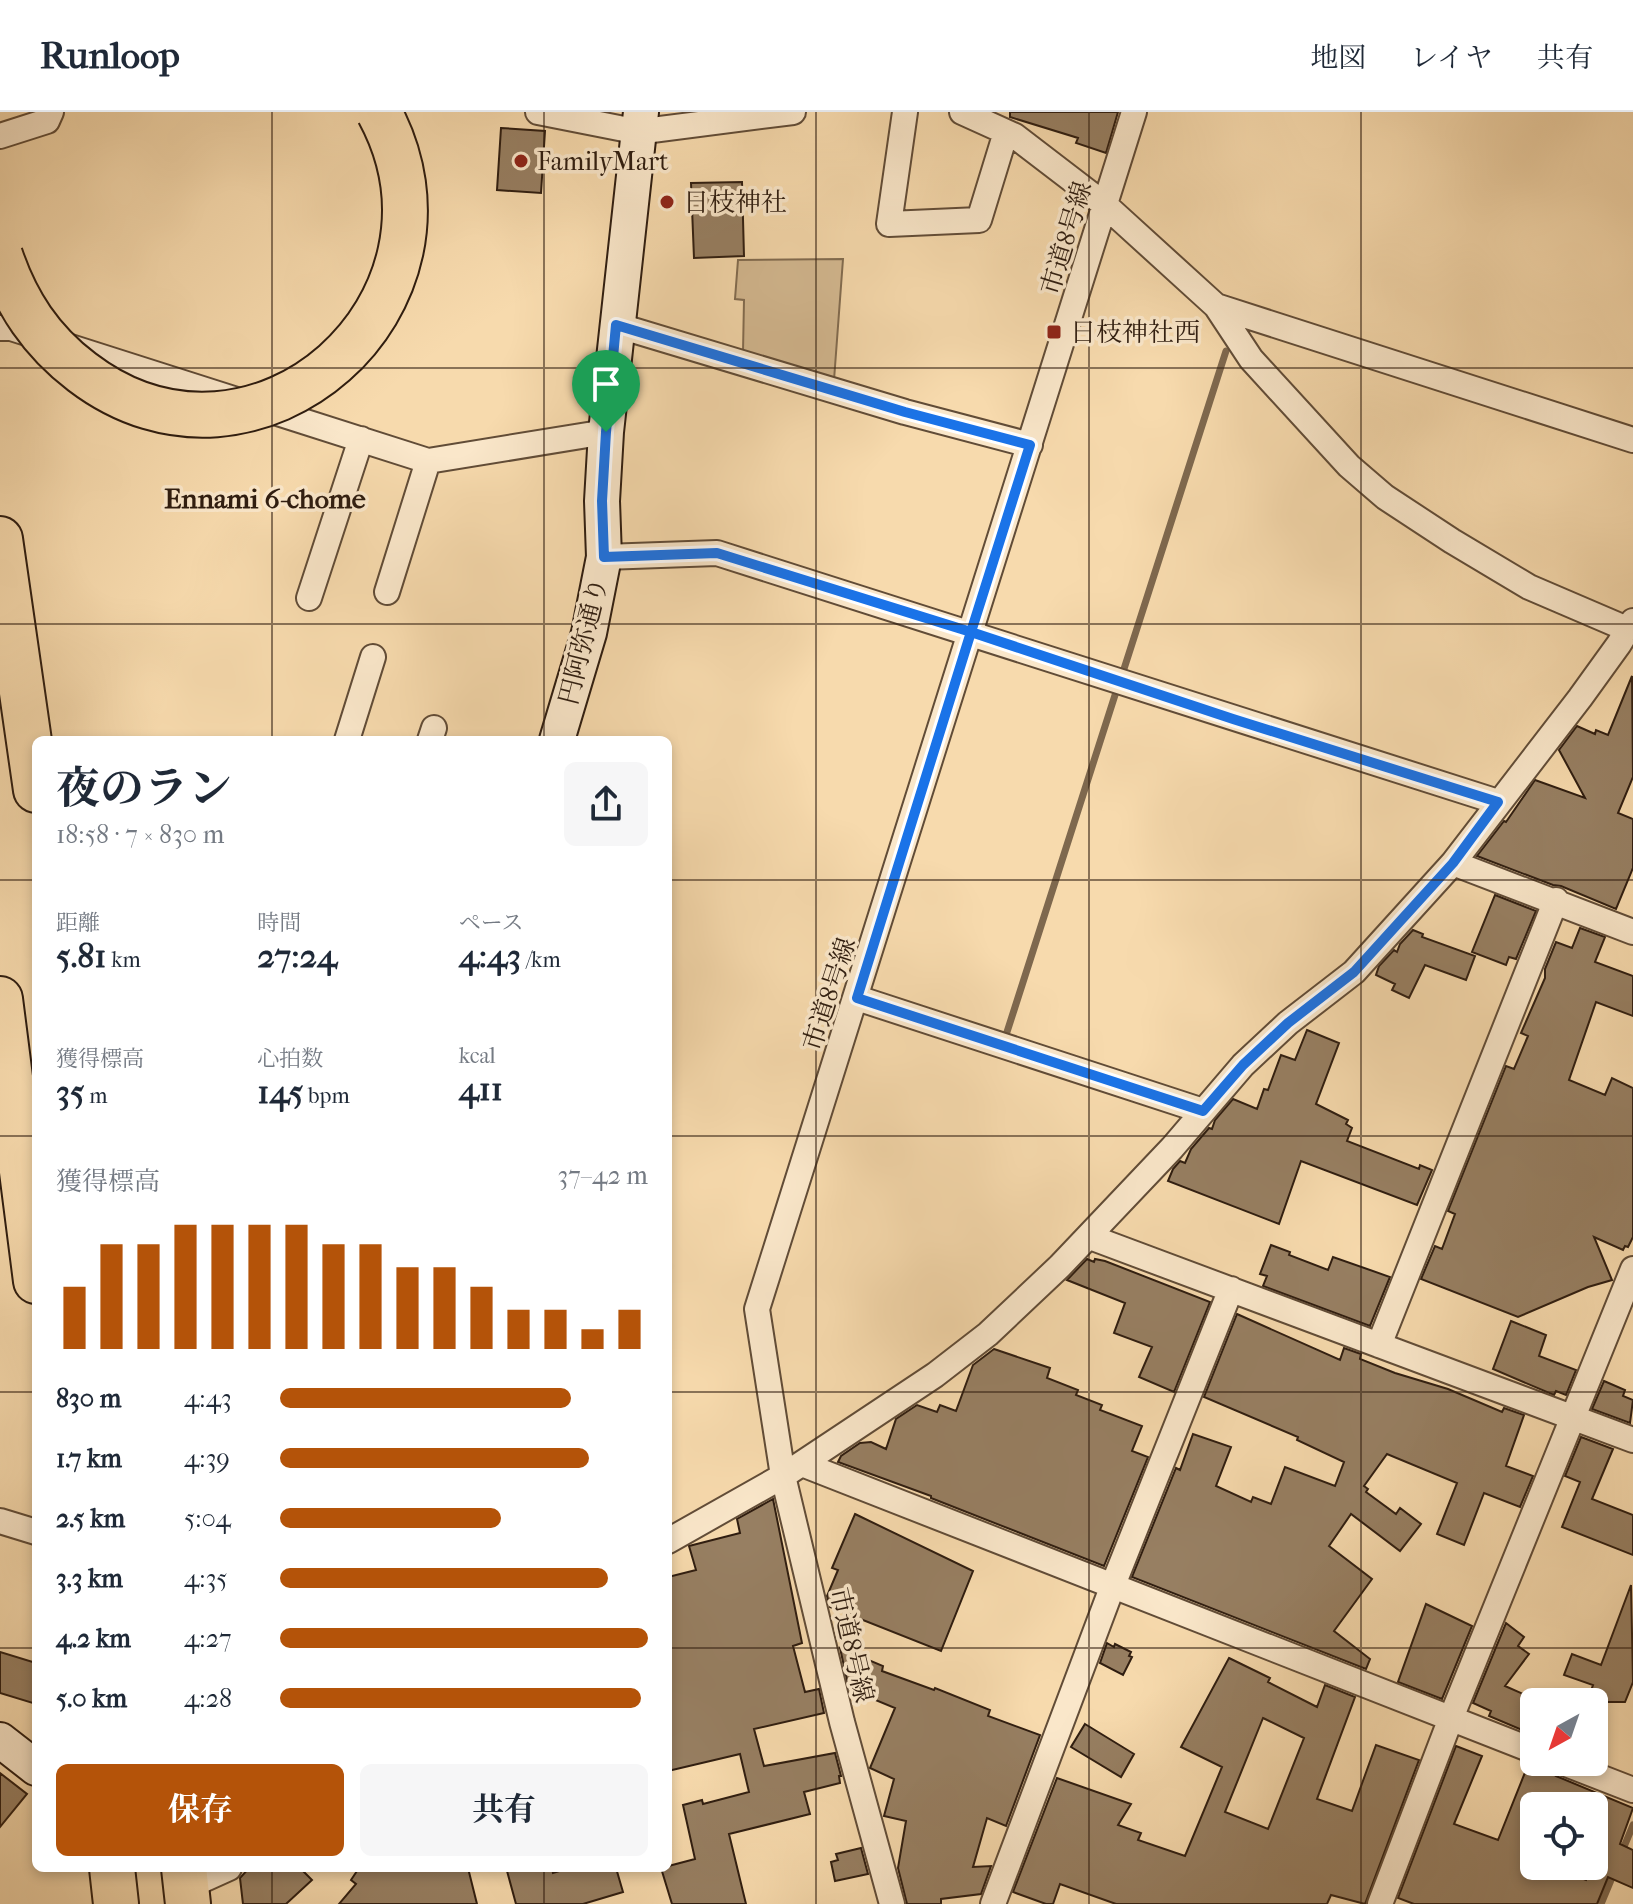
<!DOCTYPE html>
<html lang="ja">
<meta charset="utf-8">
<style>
:root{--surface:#fff;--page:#f6f6f7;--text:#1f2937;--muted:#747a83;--line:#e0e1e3;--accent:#b45309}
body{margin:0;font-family:"IM FELL French Canon","Noto Serif JP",serif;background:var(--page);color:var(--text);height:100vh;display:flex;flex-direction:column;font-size:30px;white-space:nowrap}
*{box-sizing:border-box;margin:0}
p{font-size:26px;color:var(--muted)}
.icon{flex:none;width:44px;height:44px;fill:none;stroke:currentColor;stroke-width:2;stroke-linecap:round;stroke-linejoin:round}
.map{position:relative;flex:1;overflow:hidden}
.details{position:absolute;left:32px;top:624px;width:640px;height:1136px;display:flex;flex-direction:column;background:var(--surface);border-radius:12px;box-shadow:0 4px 12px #0003}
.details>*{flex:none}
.needle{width:52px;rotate:220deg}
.tools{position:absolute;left:1520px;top:1576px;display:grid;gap:16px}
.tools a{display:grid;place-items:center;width:88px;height:88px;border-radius:12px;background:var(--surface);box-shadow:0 4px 12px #0003;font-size:40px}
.pin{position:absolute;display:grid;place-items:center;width:68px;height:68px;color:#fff;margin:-82px -34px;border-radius:50% 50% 50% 0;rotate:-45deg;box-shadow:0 0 8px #0007}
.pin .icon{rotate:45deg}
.round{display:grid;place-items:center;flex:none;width:84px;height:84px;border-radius:12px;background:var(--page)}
.headline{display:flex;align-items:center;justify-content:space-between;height:136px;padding:0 24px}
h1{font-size:44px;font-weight:700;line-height:60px}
.metrics{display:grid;grid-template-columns:repeat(3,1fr);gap:12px;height:136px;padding:8px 24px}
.metrics div{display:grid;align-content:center}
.metrics b{font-size:34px;font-weight:700}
.metrics small{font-size:22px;font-weight:400}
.metrics p{font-size:22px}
.chart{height:224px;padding:16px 24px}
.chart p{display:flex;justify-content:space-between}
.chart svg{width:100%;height:144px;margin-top:8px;stroke:var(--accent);stroke-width:6}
.action{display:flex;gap:16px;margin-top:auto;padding:16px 24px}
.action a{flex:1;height:92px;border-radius:12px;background:var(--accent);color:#fff;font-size:32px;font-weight:700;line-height:92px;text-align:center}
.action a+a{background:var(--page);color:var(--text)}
ul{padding:0 24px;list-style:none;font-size:26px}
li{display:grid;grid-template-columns:128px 96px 1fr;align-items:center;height:60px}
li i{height:20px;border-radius:10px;background:var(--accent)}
header{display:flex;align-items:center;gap:48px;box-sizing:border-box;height:112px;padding:0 40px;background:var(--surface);border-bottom:2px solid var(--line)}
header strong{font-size:38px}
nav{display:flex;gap:44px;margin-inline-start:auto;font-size:28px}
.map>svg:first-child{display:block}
.green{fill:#d5ba92;stroke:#826c51;stroke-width:2}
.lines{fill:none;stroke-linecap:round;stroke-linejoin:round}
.stream{stroke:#7e684e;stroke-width:7}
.building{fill:#977f62;stroke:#2f1d10;stroke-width:2;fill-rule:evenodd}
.street-casing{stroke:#614c37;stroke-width:28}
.secondary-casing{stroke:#2f1d10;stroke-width:38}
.highway-casing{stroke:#2f1d10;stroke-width:48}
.street{stroke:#fae7ca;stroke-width:24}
.secondary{stroke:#fae7ca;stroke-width:34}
.highway{stroke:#f7daad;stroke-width:44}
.highway-bridge-casing{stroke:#2f1d10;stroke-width:48;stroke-linecap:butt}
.highway-bridge{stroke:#f7daad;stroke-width:44}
.route-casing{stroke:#fff;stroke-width:16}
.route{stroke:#1a73e8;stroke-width:10}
.grid{fill:none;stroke:#2f1d10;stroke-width:2;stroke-opacity:0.55}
.poi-dot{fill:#8f2418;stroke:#fae7ca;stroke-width:3}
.labels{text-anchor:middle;stroke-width:7;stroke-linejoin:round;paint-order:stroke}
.poi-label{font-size:26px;fill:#2f1d10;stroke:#fae7ca;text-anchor:start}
.street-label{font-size:26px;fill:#2f1d10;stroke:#fae7ca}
.neighbourhood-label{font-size:28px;font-weight:bold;fill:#2f1d10;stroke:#fae7ca}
</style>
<header>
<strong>Runloop</strong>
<nav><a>地図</a><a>レイヤ</a><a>共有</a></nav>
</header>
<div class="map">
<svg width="1633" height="1792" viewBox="0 0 1633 1792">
<rect width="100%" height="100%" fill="#f7daad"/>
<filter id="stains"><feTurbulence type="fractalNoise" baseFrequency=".0025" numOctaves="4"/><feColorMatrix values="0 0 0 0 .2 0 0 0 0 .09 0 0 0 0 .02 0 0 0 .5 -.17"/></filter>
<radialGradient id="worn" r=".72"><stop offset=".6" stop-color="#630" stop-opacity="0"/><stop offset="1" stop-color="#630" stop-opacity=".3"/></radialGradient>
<!-- green -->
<path class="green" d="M843 147 834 268 743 240 744 188 735 187 738 148Z"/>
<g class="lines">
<!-- stream -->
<path class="stream" d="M1123 560 1226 239
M1007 920 1116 580
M1621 1742 1633 1713
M1601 1792 1614 1761"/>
</g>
<!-- building -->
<path class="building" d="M1010 0H1118L1106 41 1076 31 1078 26 1010 5Z
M501 16 545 19 541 81 497 78Z
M742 70 744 144 694 146 691 71Z
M1632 564 1633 665 1618 701 1633 707V756L1616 797 1561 774 1553 773 1477 744 1504 709 1506 710 1535 668 1585 686 1559 638 1577 614 1595 622 1596 618 1608 623Z
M1495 783 1536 799 1516 847 1509 845 1506 853 1472 840Z
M1580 816 1605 825 1595 850 1633 864V904L1596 890 1569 968 1605 983 1612 966 1633 976V1125L1628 1135 1625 1134 1623 1138 1594 1125 1612 1168 1588 1175 1518 1205 1421 1167 1435 1134 1442 1137 1455 1102 1448 1099 1506 954 1514 957 1528 924 1521 921 1545 866V857L1556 830 1572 836Z
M1413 818 1423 822 1422 825 1475 844 1466 868 1425 853 1409 886 1392 878 1395 872 1376 863 1379 854 1394 838 1397 840 1400 832Z
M1307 918 1339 931 1316 992 1348 1008 1346 1012 1352 1016 1347 1029 1419 1057 1420 1053 1432 1058 1417 1093 1301 1049 1279 1112 1168 1069 1173 1057 1180 1049 1185 1051 1191 1037 1209 1016 1212 1017 1215 1008 1233 987 1257 997 1264 977 1268 978 1281 943 1295 948Z
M1271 1133 1290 1140 1289 1143 1328 1158 1333 1145 1390 1165 1370 1214 1263 1174 1267 1164 1260 1162Z
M1087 1147 1094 1150 1095 1147 1105 1149 1210 1190 1174 1280 1139 1265 1152 1235 1114 1221 1125 1191 1067 1168Z
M1237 1202 1340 1248 1344 1236 1361 1242 1360 1247 1395 1261 1448 1277 1502 1300 1504 1296 1524 1303 1506 1354 1533 1364 1520 1395 1484 1381 1464 1433 1437 1422 1457 1371 1387 1342 1364 1374 1368 1377 1366 1380 1396 1402 1400 1396 1421 1412 1400 1439 1351 1402 1329 1434 1372 1467 1334 1519 1370 1547 1366 1557 1132 1465 1176 1356 1180 1358 1193 1322 1231 1335 1216 1374 1251 1390 1253 1385 1271 1392 1285 1355 1335 1374 1344 1350 1297 1328 1298 1325 1204 1285Z
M1511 1209 1546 1223 1539 1244 1576 1258 1566 1283 1556 1279 1554 1283 1493 1257Z
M994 1237 1050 1256 1047 1266 1078 1278 1076 1283 1102 1293 1100 1298 1142 1314 1132 1339 1148 1345 1104 1454 931 1386V1384L838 1350 841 1344 860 1331 871 1330 886 1337 896 1307 917 1293 937 1300 940 1293 956 1299 973 1253Z
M1604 1269 1625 1278 1623 1284 1633 1288 1630 1311 1592 1297Z
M1581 1325 1613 1337 1592 1387 1633 1403V1443L1562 1415 1580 1370 1565 1364Z
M773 1387 802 1531 793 1534 805 1580 819 1577 824 1601 754 1617 764 1654 835 1641 841 1664H839L840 1671 804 1680 810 1702 729 1722 746 1792H672L661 1756 695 1747 683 1693 702 1688 703 1692 749 1680 740 1642 668 1659V1465L696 1458 689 1434 740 1421 737 1407Z
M855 1402 973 1459 941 1539 830 1495 827 1484 838 1458 832 1456Z
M1631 1473 1633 1570 1625 1590H1587L1593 1573 1564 1563 1572 1542 1601 1553Z
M1426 1492 1472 1514 1442 1587 1398 1570Z
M1506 1511 1524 1525 1518 1534 1529 1542 1505 1574 1530 1585 1529 1587 1534 1589V1623L1489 1604 1491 1599 1473 1591Z
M1107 1531 1114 1535 1115 1532 1131 1540 1129 1544 1132 1545 1123 1563 1100 1551Z
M840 1536 883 1554 882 1559 934 1578 935 1576 990 1598 988 1604 1040 1623 1006 1714 987 1706 973 1755 991 1754 981 1782 941 1787V1792H907L898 1756 906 1709 884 1704 894 1667 870 1656 895 1596 849 1577Z
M0 1540 36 1551V1592L0 1581Z
M1229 1546 1270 1566 1268 1570 1317 1595 1325 1573 1355 1585 1317 1687 1352 1699 1376 1633 1419 1648 1365 1792 1331 1783 1327 1792H1116L1060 1772 1053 1792H1046L1013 1780 1057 1666 1131 1692 1118 1713 1141 1721 1138 1728 1185 1744 1222 1655 1181 1635ZM1263 1606 1304 1626 1268 1717 1225 1700Z
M1085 1612 1134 1642 1121 1665 1071 1635Z
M1456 1634 1482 1644 1454 1712 1498 1728 1528 1653 1535 1654 1546 1650 1549 1659 1556 1664 1633 1696 1620 1732 1633 1738V1776L1608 1765 1597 1792H1414L1398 1786ZM1534 1694H1594V1754H1591L1586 1768 1549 1754H1534Z
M0 1661 27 1682 0 1715Z
M861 1736 868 1762 835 1769 831 1750 838 1748 836 1742Z
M249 1756H300L312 1768 286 1792H243L240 1766Z
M359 1756H468L477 1792H339L356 1772 351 1768Z
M518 1756H552L553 1761 569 1756H616L623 1780 583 1792H516L507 1759Z"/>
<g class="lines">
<!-- street casing -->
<g class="street-casing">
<path id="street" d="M538 0 624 17 652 18 793 0
M905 0 889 112 979 108 1006 20
M962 0 1015 24 1105 93 1216 194 1251 247 1349 354 1385 385 1452 429 1529 475 1627 517
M0 24 47 9 51 0
M1216 194 1633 328
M616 213 905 300 1030 333
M0 216H11L428 349 606 320
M604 445 717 441 1498 690
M387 480 428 349
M309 486 361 327
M347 628 373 545
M430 628 434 616
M1453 751 1633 820
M857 886 1203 999
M1090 1125 1633 1328
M1379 1233 1556 788
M802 1352 1534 1639
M0 1409 36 1420
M668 1429 783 1364 935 1263 988 1222 1060 1154 1172 1036 1243 953 1288 911 1354 860 1453 751 1580 586 1619 532 1633 509
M1561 1650 1633 1678
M187 1775 229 1756
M892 1792 842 1610 783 1364 757 1197 1134 0
M993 1792 1113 1473 1231 1177
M1380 1792 1451 1606 1633 1157"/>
</g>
<!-- secondary casing -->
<g class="secondary-casing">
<path id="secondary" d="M557 628 589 521 604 445 602 389 606 320 641 0
M0 1628 36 1656"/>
</g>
<!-- highway casing -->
<g class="highway-casing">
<path id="highway" d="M0 427 36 678
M0 887 36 1169
M112 1756 116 1792
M184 1756 188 1792"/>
</g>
<!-- street -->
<use href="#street" class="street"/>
<!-- secondary -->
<use href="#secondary" class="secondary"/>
<!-- highway -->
<use href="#highway" class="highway"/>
<!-- highway-bridge casing -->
<g class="highway-bridge-casing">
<path id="highway-bridge" d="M0 143C16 191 41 229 82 260 256 393 482 190 379 0"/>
</g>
<!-- highway-bridge -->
<use href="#highway-bridge" class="highway-bridge"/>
</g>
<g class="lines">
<!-- route casing -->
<g class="route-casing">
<path id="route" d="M606 320 602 389 604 445 717 441 971 520 857 886 1203 999 1243 953 1288 911 1354 860 1453 751 1498 690 1233 607 971 520 1030 333 905 300 616 213 606 320"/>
</g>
<!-- route -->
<use href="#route" class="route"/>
</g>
<!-- grid -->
<path class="grid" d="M272 0V628M544 0V628M816 0V1792M1089 0V1792M1361 0V1792M0 256H1633M0 512H1633M0 768H36M668 768H1633M0 1024H36M668 1024H1633M0 1280H36M668 1280H1633M0 1536H36M668 1536H1633M272 1756V1792M544 1756V1792"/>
<!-- markers -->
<g class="poi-dot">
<circle cx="521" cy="49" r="8"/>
<circle cx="667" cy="90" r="8"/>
<rect x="1046" y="212" width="16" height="16" rx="4"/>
</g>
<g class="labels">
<!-- poi labels -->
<g class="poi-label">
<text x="537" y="58">FamilyMart</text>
<text x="683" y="99">日枝神社</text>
<text x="1070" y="229">日枝神社西</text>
</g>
<!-- street labels -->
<g class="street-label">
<text transform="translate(1066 126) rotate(-73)" y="9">市道8号線</text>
<text transform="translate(583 529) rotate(-76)" y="9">円阿弥通り</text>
<text transform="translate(829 882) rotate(-72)" y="9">市道8号線</text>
<text transform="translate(852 1533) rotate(77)" y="9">市道8号線</text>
</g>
<!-- neighbourhood labels -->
<g class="neighbourhood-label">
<text x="265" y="396">Ennami 6-chome</text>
</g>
</g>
<rect width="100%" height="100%" filter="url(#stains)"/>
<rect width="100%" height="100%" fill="url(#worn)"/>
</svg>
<div class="tools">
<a><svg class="needle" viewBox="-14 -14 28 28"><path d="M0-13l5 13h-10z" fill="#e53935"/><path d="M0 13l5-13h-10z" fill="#747a83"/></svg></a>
<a><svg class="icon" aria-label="locate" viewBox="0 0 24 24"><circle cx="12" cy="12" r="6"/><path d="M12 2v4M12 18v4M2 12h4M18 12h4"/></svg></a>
</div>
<div class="pin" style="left:606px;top:320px;background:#1e9e55"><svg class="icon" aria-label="arrive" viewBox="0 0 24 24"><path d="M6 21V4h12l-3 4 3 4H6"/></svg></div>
<section class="details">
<div class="headline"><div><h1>夜のラン</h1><p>18:58 · 7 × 830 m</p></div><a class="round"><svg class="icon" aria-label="share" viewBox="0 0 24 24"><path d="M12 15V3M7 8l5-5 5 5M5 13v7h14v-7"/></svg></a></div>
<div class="metrics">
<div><p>距離</p><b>5.81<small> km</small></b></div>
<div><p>時間</p><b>27:24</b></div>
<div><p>ペース</p><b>4:43<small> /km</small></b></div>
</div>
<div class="metrics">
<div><p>獲得標高</p><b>35<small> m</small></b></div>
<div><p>心拍数</p><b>145<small> bpm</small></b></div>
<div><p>kcal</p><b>411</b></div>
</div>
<div class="chart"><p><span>獲得標高</span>37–42 m</p>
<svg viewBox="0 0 160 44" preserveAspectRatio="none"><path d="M5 44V25M15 44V12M25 44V12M35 44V6M45 44V6M55 44V6M65 44V6M75 44V12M85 44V12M95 44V19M105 44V19M115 44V25M125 44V32M135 44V32M145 44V38M155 44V32"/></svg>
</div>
<ul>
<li><b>830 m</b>4:43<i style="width:79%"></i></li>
<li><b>1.7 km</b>4:39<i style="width:84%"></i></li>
<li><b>2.5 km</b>5:04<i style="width:60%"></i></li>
<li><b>3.3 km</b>4:35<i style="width:89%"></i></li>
<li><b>4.2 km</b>4:27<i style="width:100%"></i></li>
<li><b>5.0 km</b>4:28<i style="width:98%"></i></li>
</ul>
<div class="action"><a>保存</a><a>共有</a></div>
</section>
</div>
